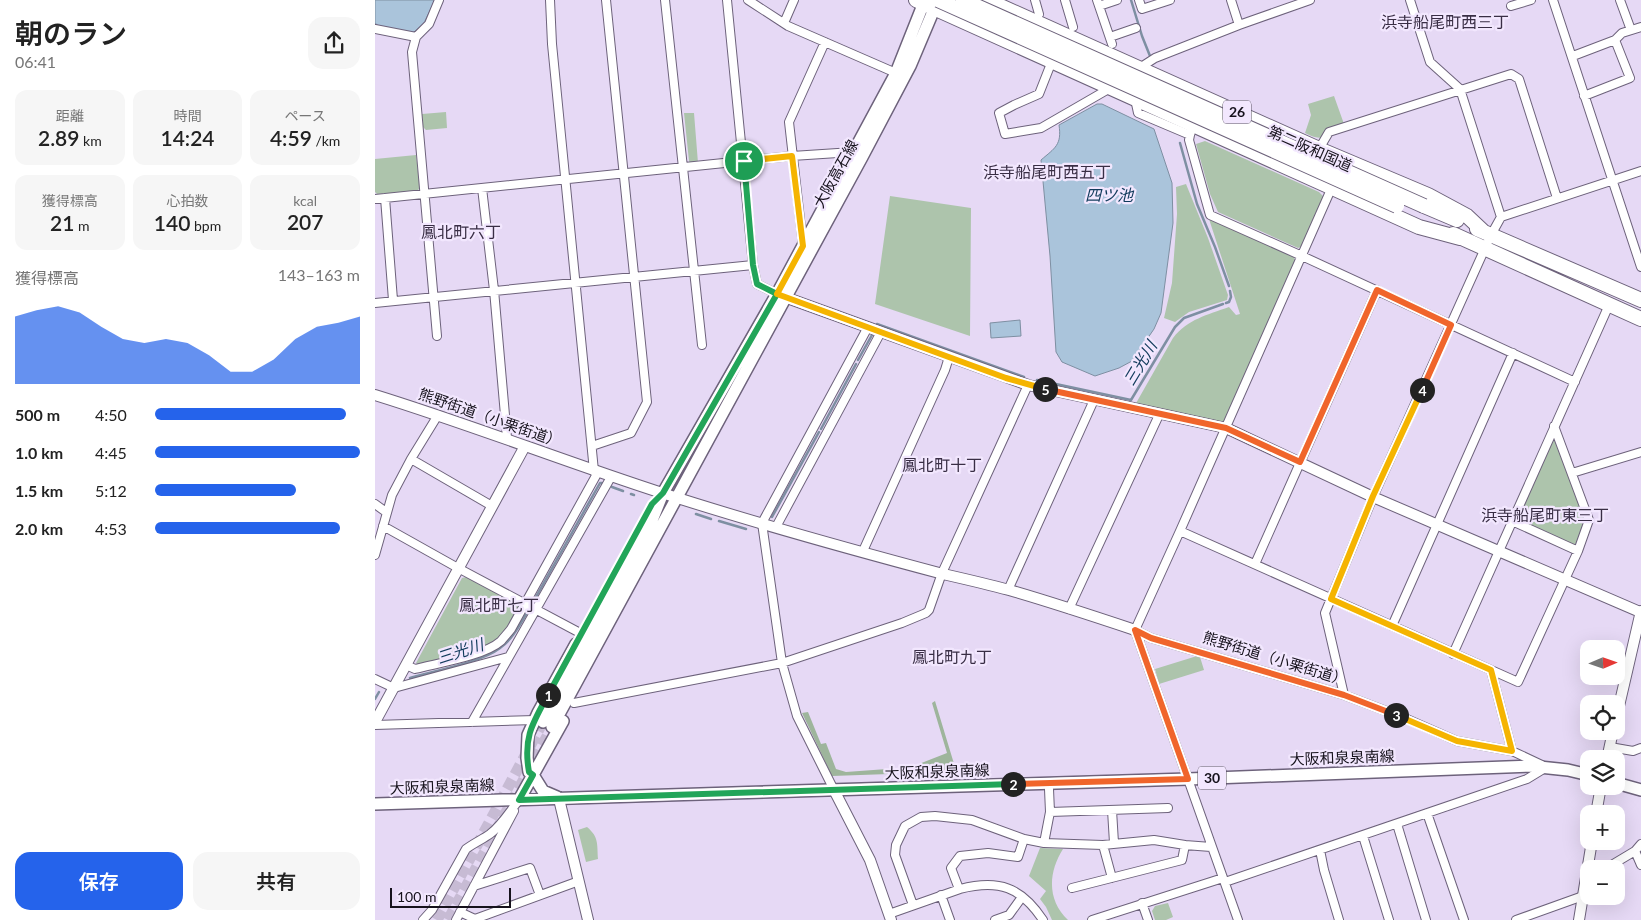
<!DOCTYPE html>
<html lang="ja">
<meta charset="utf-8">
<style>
:root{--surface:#fff;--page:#f6f6f6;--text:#222;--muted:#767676;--accent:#2563eb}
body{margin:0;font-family:Lato,"Noto Sans JP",sans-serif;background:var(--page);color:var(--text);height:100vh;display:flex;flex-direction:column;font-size:19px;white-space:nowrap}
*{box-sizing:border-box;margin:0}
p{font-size:16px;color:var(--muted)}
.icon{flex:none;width:28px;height:28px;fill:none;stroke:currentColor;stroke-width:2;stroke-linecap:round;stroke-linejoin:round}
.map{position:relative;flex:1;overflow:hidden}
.side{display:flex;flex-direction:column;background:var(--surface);width:375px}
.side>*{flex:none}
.needle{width:32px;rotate:88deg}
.tools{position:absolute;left:1205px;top:640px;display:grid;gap:10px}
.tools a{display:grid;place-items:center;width:45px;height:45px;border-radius:10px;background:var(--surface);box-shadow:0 5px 20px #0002;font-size:25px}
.scale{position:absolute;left:15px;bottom:12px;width:121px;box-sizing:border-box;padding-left:5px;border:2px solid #16121c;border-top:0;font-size:14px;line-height:18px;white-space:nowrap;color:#16121c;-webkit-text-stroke:4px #f2e7fe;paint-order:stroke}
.pin{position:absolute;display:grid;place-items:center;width:42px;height:42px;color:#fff;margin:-21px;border:2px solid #fff;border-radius:50%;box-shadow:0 1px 5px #0007}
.km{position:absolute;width:25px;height:25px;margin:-12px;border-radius:50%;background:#222;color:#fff;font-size:14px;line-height:25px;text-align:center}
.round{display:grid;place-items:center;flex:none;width:52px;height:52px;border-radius:15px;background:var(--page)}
.overview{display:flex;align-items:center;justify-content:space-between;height:85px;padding:0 15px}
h1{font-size:28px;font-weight:600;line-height:38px}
.stats{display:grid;grid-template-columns:repeat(3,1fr);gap:8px;height:85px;padding:5px 15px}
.stats div{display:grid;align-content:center;border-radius:12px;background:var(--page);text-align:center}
.stats b{font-size:21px;font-weight:600}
.stats small{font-size:14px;font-weight:400}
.stats p{font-size:14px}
.chart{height:140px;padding:10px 15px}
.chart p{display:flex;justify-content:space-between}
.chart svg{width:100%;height:90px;margin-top:5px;fill:var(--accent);opacity:.7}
.primary-button{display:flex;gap:10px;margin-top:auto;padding:10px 15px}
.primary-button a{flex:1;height:58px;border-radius:15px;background:var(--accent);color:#fff;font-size:20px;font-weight:600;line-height:58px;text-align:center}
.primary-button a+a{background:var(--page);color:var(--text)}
ul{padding:0 15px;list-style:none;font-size:16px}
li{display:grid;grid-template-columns:80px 60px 1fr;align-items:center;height:38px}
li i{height:12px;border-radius:6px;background:var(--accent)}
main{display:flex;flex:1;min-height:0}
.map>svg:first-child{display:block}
.green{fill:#adc4ac}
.forest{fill:#9eb59c}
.water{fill:#aac4db;stroke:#7e8fa2}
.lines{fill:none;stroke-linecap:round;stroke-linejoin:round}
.stream{stroke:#7e8fa2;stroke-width:2.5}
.primary-tunnel{stroke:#c7bbd4;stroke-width:11;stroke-dasharray:11 5.5;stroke-linecap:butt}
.street-casing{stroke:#6d627b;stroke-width:10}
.secondary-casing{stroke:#6d627b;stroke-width:12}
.primary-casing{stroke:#6d627b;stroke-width:14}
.highway-casing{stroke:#6d627b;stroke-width:16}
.street{stroke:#fff;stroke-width:8}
.secondary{stroke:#fff;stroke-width:10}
.primary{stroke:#fff;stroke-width:11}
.highway{stroke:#fff;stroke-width:14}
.highway-bridge-casing{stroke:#6d627b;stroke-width:16;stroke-linecap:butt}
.highway-bridge{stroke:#fff;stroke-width:14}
.split-1-casing{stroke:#fff;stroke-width:10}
.split-2-casing{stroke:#fff;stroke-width:10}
.split-3-casing{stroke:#fff;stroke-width:10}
.split-4-casing{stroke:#fff;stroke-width:10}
.split-5-casing{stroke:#fff;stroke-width:10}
.split-6-casing{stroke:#fff;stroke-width:10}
.split-1{stroke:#22a559;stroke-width:6}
.split-2{stroke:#22a559;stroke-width:6}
.split-3{stroke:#f0652b;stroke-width:6}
.split-4{stroke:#f5b400;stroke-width:6}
.split-5{stroke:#f0652b;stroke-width:6}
.split-6{stroke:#f5b400;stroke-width:6}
.labels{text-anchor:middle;stroke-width:4.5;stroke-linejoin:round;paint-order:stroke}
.shield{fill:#f2e7fe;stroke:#585260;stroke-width:1}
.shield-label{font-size:14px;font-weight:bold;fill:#16121c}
.street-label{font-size:15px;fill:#16121c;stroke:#f2e7fe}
.neighbourhood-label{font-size:16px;fill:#392e45;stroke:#f2e7fe}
.water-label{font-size:16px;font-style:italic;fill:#103a5b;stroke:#f2e7fe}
</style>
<main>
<section class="side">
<div class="overview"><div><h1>朝のラン</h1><p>06:41</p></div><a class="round"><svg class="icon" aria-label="share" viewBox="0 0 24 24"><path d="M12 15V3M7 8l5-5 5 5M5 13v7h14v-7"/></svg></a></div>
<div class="stats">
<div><p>距離</p><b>2.89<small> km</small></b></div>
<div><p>時間</p><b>14:24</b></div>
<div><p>ペース</p><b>4:59<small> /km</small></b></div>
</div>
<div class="stats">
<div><p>獲得標高</p><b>21<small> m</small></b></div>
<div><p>心拍数</p><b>140<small> bpm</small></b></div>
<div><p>kcal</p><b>207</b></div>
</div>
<div class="chart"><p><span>獲得標高</span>143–163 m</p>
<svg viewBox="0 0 160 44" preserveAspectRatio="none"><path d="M0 44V11L10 8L20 6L30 9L40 16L50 22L60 24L70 22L80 24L90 30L100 38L110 38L120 32L130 22L140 16L150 14L160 11V44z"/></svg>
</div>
<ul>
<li><b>500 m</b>4:50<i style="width:93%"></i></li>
<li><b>1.0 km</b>4:45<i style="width:100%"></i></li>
<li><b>1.5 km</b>5:12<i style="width:69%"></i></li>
<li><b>2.0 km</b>4:53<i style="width:90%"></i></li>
</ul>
<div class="primary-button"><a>保存</a><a>共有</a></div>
</section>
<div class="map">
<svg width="1266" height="920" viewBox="0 0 1266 920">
<rect width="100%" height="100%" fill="#e6d9f5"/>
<!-- green -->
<path class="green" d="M959 96 969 124C952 136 950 143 930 133L936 115 933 104Z
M71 112 72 128 51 130 48 127 47 114Z
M309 113H319L323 163 316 164 314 161Z
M830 141 944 192 950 198 928 246 923 248 843 212 835 194 821 144Z
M41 155 45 188 41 192 2 194 0 192V159Z
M811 184 833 238 853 295 852 300 814 312 800 322 789 318 797 283 802 214 801 187Z
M515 196 596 208 595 336 500 304Z
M834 219 919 257 921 262 850 420 846 423 760 405 798 338C813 319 832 315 854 307L861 315 865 314Z
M1177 440H1182L1211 520 1201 545 1198 546 1142 521 1141 517Z
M91 577 144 605V608C139 619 134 629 125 638 111 652 64 660 44 666L41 663 87 578Z
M822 656 825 657 829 670 784 684 780 669Z
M212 827C224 837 222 844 223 859L211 862 203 830Z
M665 848 688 849C673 873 672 900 693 920H677L671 907 665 899 671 891 654 876Z
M793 903 798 917 791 920H780L777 911 780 906Z"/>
<!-- forest -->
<path class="forest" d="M560 701 580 767 567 773H527L526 771 572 753 557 703Z
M433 712 446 744 451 743 461 769 471 772 512 769 514 774 457 776 427 713Z"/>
<!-- water -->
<path class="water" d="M0 0H60L49 23 39 32 33 34 6 28 0 23Z
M722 104H727L779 129 797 183 798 223 786 313 779 329 757 361 744 368 720 376 687 362 681 352 675 256 666 160C680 148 687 145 684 125Z
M645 320 646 336 616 338 615 323Z"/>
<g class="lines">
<!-- stream -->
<path class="stream" d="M756 0 767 36 775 56
M805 143 822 204 840 247 854 286
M851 303 854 302 856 297 855 291
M502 325V324L649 377
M483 360 497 335
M662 380 756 400 800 327 809 318 848 304
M446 429 481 364
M237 487 248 491
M256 494 259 495
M321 514 336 519
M397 517 444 432
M344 521 371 529
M157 604 225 483H227
M35 678C59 671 107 662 125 648 138 639 145 624 153 611
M0 699 4 692"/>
<!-- primary-tunnel -->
<path class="primary-tunnel" d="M62 920 168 722
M73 920 177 727"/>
<!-- street casing -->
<g class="street-casing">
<path id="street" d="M175 0 177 44 219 471
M290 0 327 345
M352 0 378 265 382 284 402 294
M373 0 413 26 521 73
M660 0 664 14
M690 0 698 27
M722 0 737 44
M764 0 767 9 795 0
M856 0 864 25
M1178 0 1266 267
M1245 0 1256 30
M724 6 742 0
M1136 6 1156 0
M409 23 419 0
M0 29 41 37
M735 37 761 28
M1198 56 1240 40 1247 33 1266 27
M677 61 664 94 639 105 624 113 630 134 666 128 737 87
M763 69 780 58 864 25 935 0
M1209 96 1255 78 1240 40
M760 99 763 113 815 135 816 132
M815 135 814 140 835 215 927 256 1200 382
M944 149 954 132 1136 74 1144 79 1182 198
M107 188 119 290 132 438
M10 198 18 300
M0 199 417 156 478 152 481 154
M1126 217 1266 171
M428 246 414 122 450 42
M0 303 378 265
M62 336 37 52 41 37 54 24 64 0
M217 446 256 433 272 402 231 0
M36 459 117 506
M1197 473 1266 452
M0 504 11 512
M1137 521 1203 551
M8 526 83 568 207 634
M401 527 506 332
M805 531 1143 682 1203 551 1214 520 1179 426
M488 551 570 370 574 357
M0 555 17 495 36 459 63 415
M880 564 1002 290
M633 590 719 400
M694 609 784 415
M1017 626 1138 353
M760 630 776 638 969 695 1032 719 1082 741 1137 751 1167 765
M1078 654 1234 305
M31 665 40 669C63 663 109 656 126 641 129 637 133 633 136 629L223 472
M1116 670 1137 751
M0 679 19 688 133 657
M969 695 950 613 998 497 1116 235 1126 217 1085 89 1055 62 1035 0
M199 703 407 663 527 623 551 613 554 610 567 573 653 385
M97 722 236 477
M0 725 160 720
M1235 747 1258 751 1266 748
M459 790 422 716 407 663 387 523 493 327
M737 810 739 843
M675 812 793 808
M1052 813 1089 920
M1022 824 1051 920
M988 836 1014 920
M669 843 675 812 674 789
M728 845 737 878
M945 850 949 870 964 920
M1260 851 1266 865
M1230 869 1260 851 1266 844
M850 882 1152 779 1170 768
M99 886 155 868 165 895
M697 888 807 860 810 845
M584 889 576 868 585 856 613 853 643 857 649 839
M566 895 575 920
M767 903 773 920
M538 905 520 855 521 845 530 826 546 817 560 816 597 820 649 839 669 843 728 845 779 840 810 845 836 847
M85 912 100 919 204 881
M514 914 585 889C624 879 646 887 668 920
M48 920 57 910 91 849C99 843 108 839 115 834 127 825 135 811 144 800
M81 920 139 811
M620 920 634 915 647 897
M717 920 848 878
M863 920 760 630 805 531 957 187
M1141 920 1208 896"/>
</g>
<!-- secondary casing -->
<g class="secondary-casing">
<path id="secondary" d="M404 295 653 385 851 428 998 497 1265 612
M0 395C97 425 191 462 287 493 380 523 474 549 568 574 590 579 612 584 634 590 676 602 718 616 760 630
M1241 719 1266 611
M0 722 150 446
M1232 759 1238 731
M459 790 495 860 516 920
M184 799 213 920
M1221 814 1226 786
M1204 920 1217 841"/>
</g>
<!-- primary casing -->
<g class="primary-casing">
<path id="primary" d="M168 722 276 523 288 493 402 294 521 73 550 0
M177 727 487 157 535 66 562 2
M1241 783 1266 790
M182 797 168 791 158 775 154 772 152 758 153 735 163 713 201 644
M144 800 188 721
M0 804 813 779 1155 766 1193 770 1214 775"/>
</g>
<!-- highway casing -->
<g class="highway-casing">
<path id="highway" d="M541 0 1044 227 1085 238
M612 0 944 149 1053 195 1092 216 1109 232
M1049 206 1082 220
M1102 229 1266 300
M1078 234 1266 319"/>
</g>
<!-- street -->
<use href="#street" class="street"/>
<!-- secondary -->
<use href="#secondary" class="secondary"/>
<!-- primary -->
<use href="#primary" class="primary"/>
<!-- highway -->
<use href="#highway" class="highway"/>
<!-- highway-bridge casing -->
<g class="highway-bridge-casing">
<path id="highway-bridge" d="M563 0 1022 206
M588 0 1049 206"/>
</g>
<!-- highway-bridge -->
<use href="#highway-bridge" class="highway-bridge"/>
</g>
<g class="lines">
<!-- split-1 casing -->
<g class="split-1-casing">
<path id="split-1" d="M173 695 277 504 288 493 402 294 382 284 378 265 369 161"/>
</g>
<!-- split-2 casing -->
<g class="split-2-casing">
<path id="split-2" d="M173 695C157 724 148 738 154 772L158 775 144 800 638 784"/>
</g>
<!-- split-3 casing -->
<g class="split-3-casing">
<path id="split-3" d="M638 784 813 779 760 630 776 638 969 695 1021 715"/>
</g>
<!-- split-4 casing -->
<g class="split-4-casing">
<path id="split-4" d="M1021 715 1082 741 1137 751 1116 670 956 599 998 496 1047 390"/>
</g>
<!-- split-5 casing -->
<g class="split-5-casing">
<path id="split-5" d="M670 389 851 428 925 462 1002 290 1076 325 1047 390"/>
</g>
<!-- split-6 casing -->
<g class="split-6-casing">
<path id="split-6" d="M369 161 417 156 428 246 402 294 631 378 670 389"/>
</g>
<!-- split-1 -->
<use href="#split-1" class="split-1"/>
<!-- split-2 -->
<use href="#split-2" class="split-2"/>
<!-- split-3 -->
<use href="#split-3" class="split-3"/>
<!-- split-4 -->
<use href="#split-4" class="split-4"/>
<!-- split-5 -->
<use href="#split-5" class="split-5"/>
<!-- split-6 -->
<use href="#split-6" class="split-6"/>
</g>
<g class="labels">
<!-- shield labels -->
<g class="shield">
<rect x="848" y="100.5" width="28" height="23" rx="4"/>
<rect x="823" y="766.5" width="28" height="23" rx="4"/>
</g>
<g class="shield-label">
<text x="862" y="117">26</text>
<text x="837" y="783">30</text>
</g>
<!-- street labels -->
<g class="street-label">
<text transform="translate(935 149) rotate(24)" y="5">第二阪和国道</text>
<text transform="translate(461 174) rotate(-61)" y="5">大阪高石線</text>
<text transform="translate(115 418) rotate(19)" y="5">熊野街道（小栗街道）</text>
<text transform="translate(900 659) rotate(17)" y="5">熊野街道（小栗街道）</text>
<text transform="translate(967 758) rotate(-2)" y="5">大阪和泉泉南線</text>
<text transform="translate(562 772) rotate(-2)" y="5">大阪和泉泉南線</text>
<text transform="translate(67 787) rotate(-2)" y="5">大阪和泉泉南線</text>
</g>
<!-- neighbourhood labels -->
<g class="neighbourhood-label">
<text x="1070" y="28">浜寺船尾町西三丁</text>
<text x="672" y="178">浜寺船尾町西五丁</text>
<text x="86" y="238">鳳北町六丁</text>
<text x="567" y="471">鳳北町十丁</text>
<text x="1170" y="521">浜寺船尾町東三丁</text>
<text x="124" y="611">鳳北町七丁</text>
<text x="577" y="663">鳳北町九丁</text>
</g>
<!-- water labels -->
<g class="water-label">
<text x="734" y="201">四ツ池</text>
<text transform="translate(765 363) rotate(-59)" y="6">三光川</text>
<text transform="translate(85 651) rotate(-18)" y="6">三光川</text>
</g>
</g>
</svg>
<div class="tools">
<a><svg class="needle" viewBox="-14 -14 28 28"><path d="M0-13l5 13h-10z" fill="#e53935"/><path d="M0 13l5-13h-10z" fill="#767676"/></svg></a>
<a><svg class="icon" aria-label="locate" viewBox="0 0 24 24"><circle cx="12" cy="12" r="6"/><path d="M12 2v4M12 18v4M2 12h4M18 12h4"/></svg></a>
<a><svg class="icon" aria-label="layers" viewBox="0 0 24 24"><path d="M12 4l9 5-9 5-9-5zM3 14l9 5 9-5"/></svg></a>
<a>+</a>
<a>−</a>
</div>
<div class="scale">100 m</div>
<div class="pin" style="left:369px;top:161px;background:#1e9e55"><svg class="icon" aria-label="arrive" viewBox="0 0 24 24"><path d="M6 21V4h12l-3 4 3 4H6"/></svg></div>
<b class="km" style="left:173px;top:695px">1</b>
<b class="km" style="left:638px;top:784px">2</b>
<b class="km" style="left:1021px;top:715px">3</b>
<b class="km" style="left:1047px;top:390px">4</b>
<b class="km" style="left:670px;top:389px">5</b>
</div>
</main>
